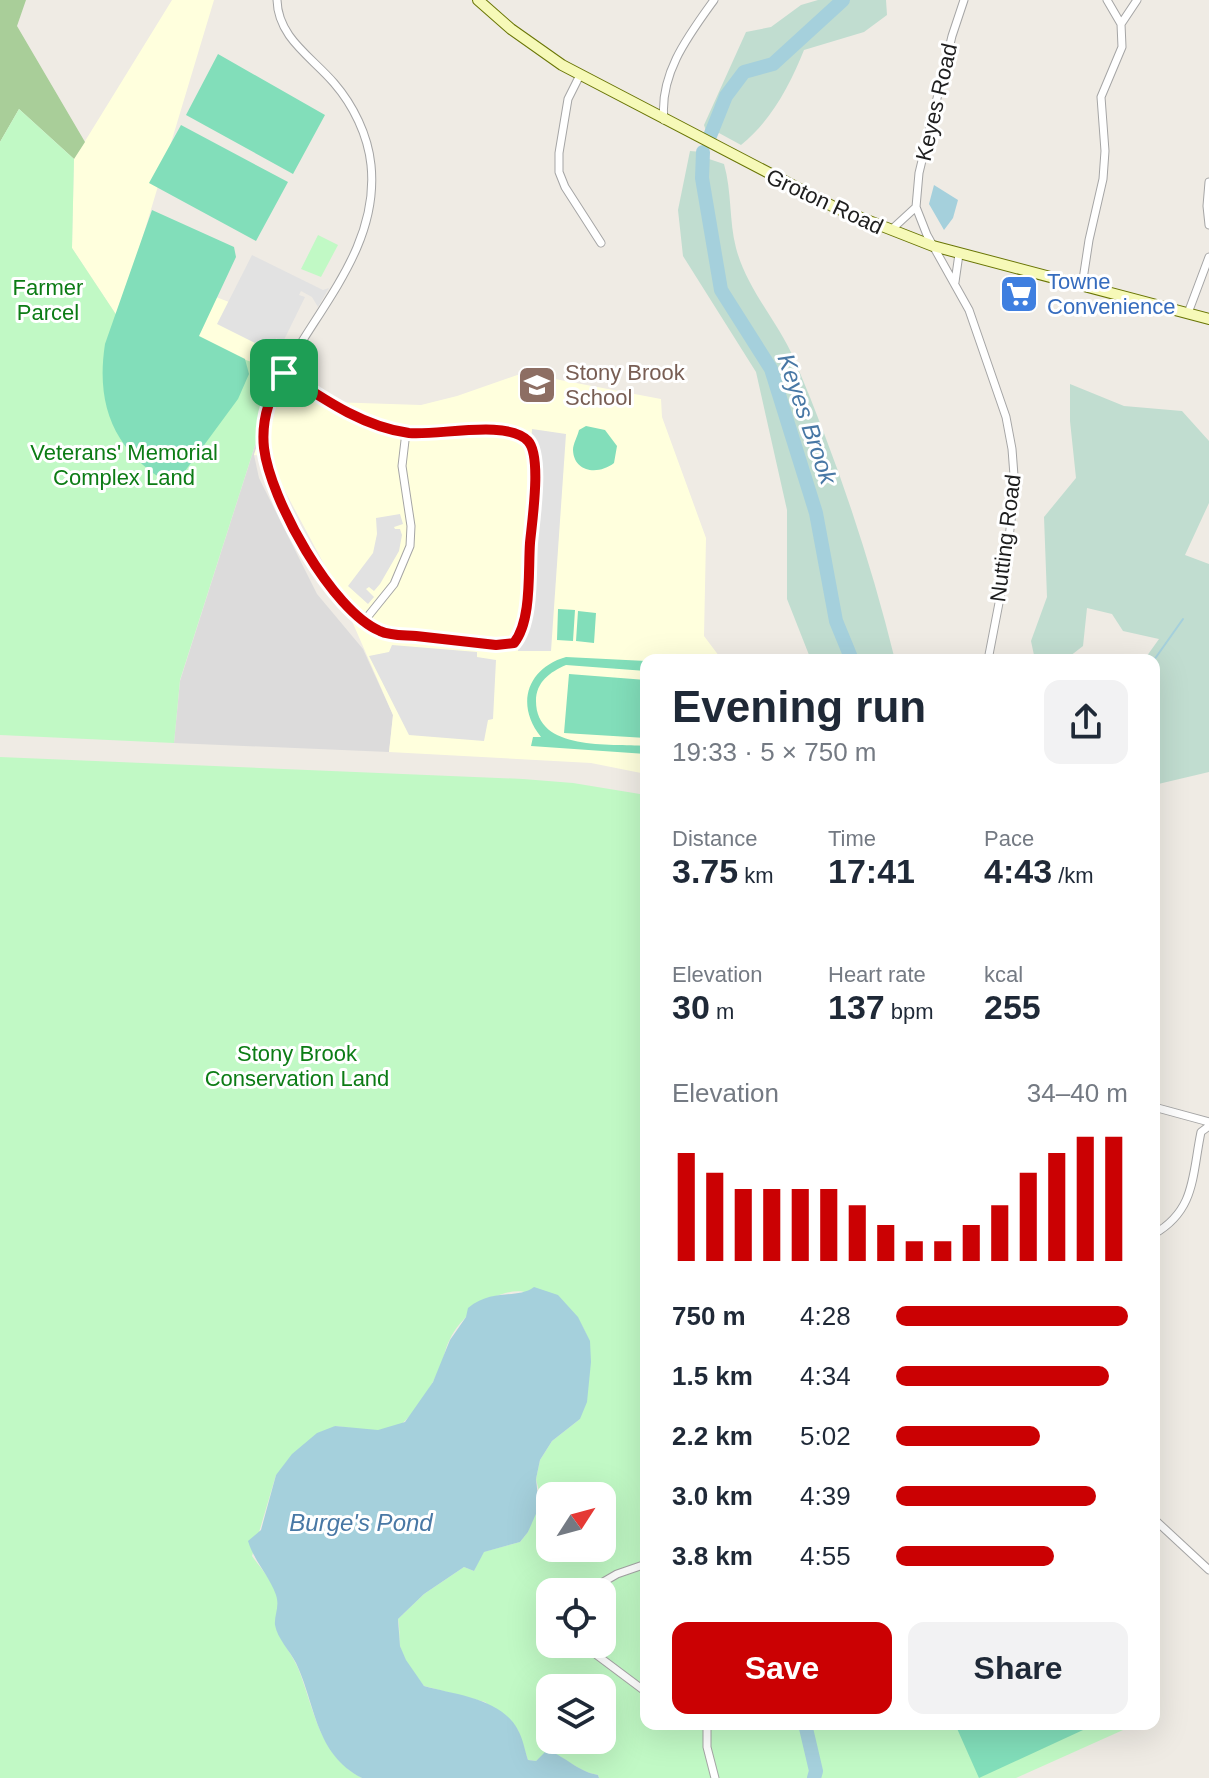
<!DOCTYPE html>
<meta charset="utf-8">
<style>
:root{--surface:#fff;--page:#f2f2f3;--text:#1f2937;--muted:#747a83;--accent:#cb0103}
body{margin:0;font-family:Helvetica,sans-serif;background:var(--page);color:var(--text);height:100vh;display:flex;flex-direction:column;font-size:30px;white-space:nowrap}
*{box-sizing:border-box;margin:0}
p{font-size:26px;color:var(--muted)}
.icon{flex:none;width:44px;height:44px;fill:none;stroke:currentColor;stroke-width:2;stroke-linecap:round;stroke-linejoin:round}
.map{position:relative;flex:1;overflow:hidden}
.panel{position:absolute;left:640px;top:654px;width:520px;height:1076px;display:flex;flex-direction:column;background:var(--surface);border-radius:16px;box-shadow:0 8px 32px #0002}
.panel>*{flex:none}
.needle{width:52px;rotate:54deg}
.controls{position:absolute;left:536px;top:1482px;display:grid;gap:16px}
.controls a{display:grid;place-items:center;width:80px;height:80px;border-radius:16px;background:var(--surface);box-shadow:0 8px 32px #0002;font-size:40px}
.pin{position:absolute;display:grid;place-items:center;width:68px;height:68px;color:#fff;margin:-34px;border-radius:16px;box-shadow:0 4px 12px #0006}
.round{display:grid;place-items:center;flex:none;width:84px;height:84px;border-radius:16px;background:var(--page)}
.summary{display:flex;align-items:center;justify-content:space-between;height:136px;padding:0 32px}
h1{font-size:44px;font-weight:800;line-height:60px}
.stats{display:grid;grid-template-columns:repeat(3,1fr);gap:12px;height:136px;padding:8px 32px}
.stats div{display:grid;align-content:center}
.stats b{font-size:34px;font-weight:800}
.stats small{font-size:22px;font-weight:400}
.stats p{font-size:22px}
.chart{height:224px;padding:16px 32px}
.chart p{display:flex;justify-content:space-between}
.chart svg{width:100%;height:144px;margin-top:8px;stroke:var(--accent);stroke-width:6}
.action{display:flex;gap:16px;margin-top:auto;padding:16px 32px}
.action a{flex:1;height:92px;border-radius:16px;background:var(--accent);color:#fff;font-size:32px;font-weight:800;line-height:92px;text-align:center}
.action a+a{background:var(--page);color:var(--text)}
ul{padding:0 32px;list-style:none;font-size:26px}
li{display:grid;grid-template-columns:128px 96px 1fr;align-items:center;height:60px}
li i{height:20px;border-radius:10px;background:var(--accent)}
.map>svg:first-child{display:block}
.residential{fill:#dcdbdb}
.education{fill:#ffd}
.forest{fill:#a9ce99}
.wetland{fill:#c1ddd0}
.park{fill:#c1f9c5;fill-rule:evenodd}
.pitch{fill:#82deba}
.parking{fill:#e2e2e2}
.water{fill:#a5d0dc}
.lines{fill:none;stroke-linecap:round;stroke-linejoin:round}
.stream{stroke:#a5d0dc;stroke-width:2}
.river{stroke:#a5d0dc;stroke-width:14}
.street-casing{stroke:#a5a5a5;stroke-width:9}
.secondary-casing{stroke:#697505;stroke-width:12}
.street{stroke:#fff;stroke-width:7}
.secondary{stroke:#f6f9b8;stroke-width:10}
.route-casing{stroke:#fff;stroke-width:16}
.route{stroke:#cb0103;stroke-width:10}
.labels{text-anchor:middle;stroke-width:6;stroke-linejoin:round;paint-order:stroke}
.street-label{font-size:22px;fill:#1e1e1e;stroke:#fff}
.shop-label{font-size:22px;fill:#366cbe;stroke:#fff;text-anchor:start}
.park-label{font-size:22px;fill:#0c7c15;stroke:#fff}
.education-label{font-size:22px;fill:#785e54;stroke:#fff;text-anchor:start}
.water-label{font-size:24px;font-style:italic;fill:#4878a5;stroke:#fff}
</style>
<div class="map">
<svg width="1209" height="1778" viewBox="0 0 1209 1778">
<rect width="100%" height="100%" fill="#efebe4"/>
<!-- residential -->
<path class="residential" d="M273 389 254 455 259 478 317 594 363 649 393 715 389 752 174 743 180 681Z"/>
<!-- education -->
<path class="education" d="M172 0H214L134 266 237 305 297 382 330 402 421 405 457 396 523 373 661 399 662 417 706 538 704 636 722 660H646V774L591 763 389 752 393 715 341 596 279 480 272 457 254 455 274 389 117 316 72 248 74 159Z"/>
<!-- forest -->
<path class="forest" d="M0 0H26L17 26 85 142 74 159 19 109 0 142Z"/>
<!-- wetland -->
<path class="wetland" d="M818 0H886L887 15 864 32 804 50C790 85 771 121 741 145L719 133 712 138 707 134 704 125 746 32 771 27 801 5Z
M690 151 702 152 706 158 724 164C732 192 729 221 736 248 747 290 778 321 795 361 836 458 870 558 895 660H811L787 599V510L756 372 683 256 678 210Z
M1070 384 1124 406 1182 411 1209 441V503L1185 555 1209 564V772L1154 785V660H1144L1159 639 1123 631 1112 614 1087 608 1083 646 1065 660H1035L1031 641 1047 597 1044 517 1076 478 1070 421Z"/>
<!-- park -->
<path class="park" d="M19 109 74 159 72 248 117 316 284 373 273 389 180 680 174 743 0 735V142Z
M318 235 338 245 321 277 301 269Z
M0 757 523 779 573 783 646 795V1724L1132 1726 1016 1778H599L598 1775C575 1771 562 1753 546 1752L536 1761 528 1760 518 1730 485 1702 424 1686C416 1675 402 1661 400 1646 399 1637 400 1629 398 1619L424 1594 464 1567 474 1571 483 1552 520 1542 528 1532 540 1495 536 1479 540 1460 552 1441 580 1419C587 1381 606 1331 562 1309 552 1304 540 1296 529 1293 500 1284 462 1314 450 1339 445 1348 444 1359 440 1368 432 1385 419 1407 406 1420 390 1437 356 1428 335 1426L276 1475 252 1556C262 1570 278 1587 279 1605 279 1614 273 1621 277 1630 282 1643 292 1654 298 1668 314 1708 319 1756 362 1778H0ZM550 1496H602V1548H550ZM550 1592H602V1644H550ZM550 1688H602V1740H550Z"/>
<!-- pitch -->
<path class="pitch" d="M218 54 325 115 293 174 186 115Z
M181 125 288 182 256 241 149 183Z
M152 210 234 247 236 257 199 336 245 359 249 374 238 399 174 486C116 455 95 408 105 344Z
M586 426 605 430 617 446 614 463C599 475 574 473 573 450 573 444 578 435 579 430Z
M558 609 575 610 573 641 557 640Z
M578 611 596 613 594 643 576 641Z
M566 657 646 661V671L566 665C550 672 536 682 536 701 536 752 610 743 646 746V754L531 746 533 737H541C515 705 527 668 566 657Z
M569 674 646 680V738L564 733Z
M955 1724H1096L979 1778Z"/>
<!-- parking -->
<path class="parking" d="M252 255 323 290 329 288 318 307 312 297 301 291 299 295 305 297 283 342 276 338 275 342 284 347 293 345 281 364 279 355 217 324Z
M532 429 566 434 551 651H518Z
M400 514 403 524 394 527 395 529H400L402 535 399 551 380 584 374 591 369 587 366 589 374 597 368 604 348 586 373 553 377 534 376 518Z
M392 645 477 652V657L496 660 493 719 488 720 484 741 409 735 369 656 389 652Z"/>
<!-- water -->
<path class="water" d="M934 185 958 200 953 218 944 230 929 204Z
M534 1287 558 1295 578 1317 590 1341 591 1362 587 1402 580 1419 552 1441 540 1460 536 1479 539 1507 528 1532 520 1542 484 1552 474 1571 464 1567 424 1594 398 1619 400 1646 406 1660 424 1686C456 1695 501 1698 518 1730 523 1739 525 1751 528 1760L536 1761 546 1751C563 1753 575 1771 598 1775L599 1778H362C315 1754 316 1705 296 1663 290 1651 277 1638 275 1625 274 1615 280 1607 276 1595 269 1575 254 1561 248 1541L261 1530 276 1475 292 1454 317 1433 335 1426 378 1430 405 1422 433 1382 450 1340 466 1317 468 1308C494 1287 517 1300 534 1287Z"/>
<g class="lines">
<!-- stream -->
<path class="stream" d="M1154 660 1183 619"/>
<!-- river -->
<path class="river" d="M710 136 726 96 744 72 773 64 843 0
M703 152 702 178 721 290 771 369 816 513 836 621 852 660
M805 1724 816 1771 814 1778"/>
<!-- street casing -->
<g class="street-casing">
<path id="street" d="M277 0C278 38 312 57 334 83 353 105 368 135 371 165 379 242 325 300 289 363 273 392 261 413 265 448 268 481 285 509 300 538 319 574 345 614 383 633L496 645 514 643C532 621 528 571 530 543 532 521 542 456 528 441 508 420 437 436 409 433 363 428 321 398 284 373
M964 0 952 36 919 173 916 207 927 235 969 310 1006 417 1012 449 1015 489 1004 577 988 660
M1121 24 1137 0
M580 75 568 99 559 153V172L565 187 601 243
M664 120C659 74 688 36 714 0
M1209 182 1207 206 1209 225
M891 230 916 207
M955 282 959 254
M1082 286 1089 240 1103 179 1105 151 1101 97 1122 47 1121 24 1107 0
M1188 313 1209 257
M365 620 394 584 410 546 411 526 402 466 406 432
M1154 1107 1209 1122
M1154 1234C1196 1210 1192 1175 1201 1132L1209 1126
M1154 1519 1209 1570
M586 1592 617 1574 646 1564
M582 1644 646 1692
M707 1724V1747L715 1778"/>
</g>
<!-- secondary casing -->
<g class="secondary-casing">
<path id="secondary" d="M478 0 511 29 562 65 836 208 933 246 1209 319"/>
</g>
<!-- street -->
<use href="#street" class="street"/>
<!-- secondary -->
<use href="#secondary" class="secondary"/>
</g>
<g class="lines">
<!-- route casing -->
<g class="route-casing">
<path id="route" d="M284 373C322 398 363 427 409 433 438 436 507 419 528 441 542 456 532 521 530 543 528 571 532 621 514 643L496 645C469 642 443 639 416 636 405 635 390 636 380 631 332 611 270 499 264 448 261 420 269 396 284 373Z"/>
</g>
<!-- route -->
<use href="#route" class="route"/>
</g>
<!-- icons -->
<defs>
<g id="supermarket-square" transform="scale(2)"><rect x="-9" y="-9" width="18" height="18" rx="4" fill="#3f7fe0" stroke="#fff"/><path d="M-6-5.5h2.5l.6 2H6L4.5 2H-2.5L-4.4-4H-6ZM-1.5 3.2a1.3 1.3 0 1 0 .1 0ZM3 3.2a1.3 1.3 0 1 0 .1 0Z" fill="#fff"/></g>
<g id="school-square" transform="scale(2)"><rect x="-9" y="-9" width="18" height="18" rx="4" fill="#8d6e63" stroke="#fff"/><path d="M0-5L7-2L0 1L-7-2ZM-4 1L0 2.5L4 1V4Q0 6-4 4Z" fill="#fff"/></g>
</defs>
<g fill-rule="evenodd">
<use href="#supermarket-square" x="1019" y="294"/>
<use href="#school-square" x="537" y="385"/>
</g>
<g class="labels">
<!-- street labels -->
<g class="street-label">
<text transform="translate(936 102) rotate(-77)" y="8">Keyes Road</text>
<text transform="translate(825 201) rotate(25)" y="8">Groton Road</text>
<text transform="translate(1005 538) rotate(-83)" y="8">Nutting Road</text>
</g>
<!-- shop labels -->
<g class="shop-label">
<text x="1047" y="289">Towne<tspan x="1047" dy="25">Convenience</tspan></text>
</g>
<!-- park labels -->
<g class="park-label">
<text x="48" y="295">Farmer<tspan x="48" dy="25">Parcel</tspan></text>
<text x="124" y="460">Veterans' Memorial<tspan x="124" dy="25">Complex Land</tspan></text>
<text x="297" y="1061">Stony Brook<tspan x="297" dy="25">Conservation Land</tspan></text>
</g>
<!-- education labels -->
<g class="education-label">
<text x="565" y="380">Stony Brook<tspan x="565" dy="25">School</tspan></text>
</g>
<!-- water labels -->
<g class="water-label">
<text transform="translate(807 419) rotate(71)" y="8">Keyes Brook</text>
<text x="361" y="1531">Burge's Pond</text>
</g>
</g>
</svg>
<div class="controls">
<a><svg class="needle" viewBox="-14 -14 28 28"><path d="M0-13l5 13h-10z" fill="#e53935"/><path d="M0 13l5-13h-10z" fill="#747a83"/></svg></a>
<a><svg class="icon" aria-label="locate" viewBox="0 0 24 24"><circle cx="12" cy="12" r="6"/><path d="M12 2v4M12 18v4M2 12h4M18 12h4"/></svg></a>
<a><svg class="icon" aria-label="layers" viewBox="0 0 24 24"><path d="M12 4l9 5-9 5-9-5zM3 14l9 5 9-5"/></svg></a>
</div>
<div class="pin" style="left:284px;top:373px;background:#1e9e55"><svg class="icon" aria-label="arrive" viewBox="0 0 24 24"><path d="M6 21V4h12l-3 4 3 4H6"/></svg></div>
<section class="panel">
<div class="summary"><div><h1>Evening run</h1><p>19:33 · 5 × 750 m</p></div><a class="round"><svg class="icon" aria-label="share" viewBox="0 0 24 24"><path d="M12 15V3M7 8l5-5 5 5M5 13v7h14v-7"/></svg></a></div>
<div class="stats">
<div><p>Distance</p><b>3.75<small> km</small></b></div>
<div><p>Time</p><b>17:41</b></div>
<div><p>Pace</p><b>4:43<small> /km</small></b></div>
</div>
<div class="stats">
<div><p>Elevation</p><b>30<small> m</small></b></div>
<div><p>Heart rate</p><b>137<small> bpm</small></b></div>
<div><p>kcal</p><b>255</b></div>
</div>
<div class="chart"><p><span>Elevation</span>34–40 m</p>
<svg viewBox="0 0 160 44" preserveAspectRatio="none"><path d="M5 44V11M15 44V17M25 44V22M35 44V22M45 44V22M55 44V22M65 44V27M75 44V33M85 44V38M95 44V38M105 44V33M115 44V27M125 44V17M135 44V11M145 44V6M155 44V6"/></svg>
</div>
<ul>
<li><b>750 m</b>4:28<i style="width:100%"></i></li>
<li><b>1.5 km</b>4:34<i style="width:92%"></i></li>
<li><b>2.2 km</b>5:02<i style="width:62%"></i></li>
<li><b>3.0 km</b>4:39<i style="width:86%"></i></li>
<li><b>3.8 km</b>4:55<i style="width:68%"></i></li>
</ul>
<div class="action"><a>Save</a><a>Share</a></div>
</section>
</div>
